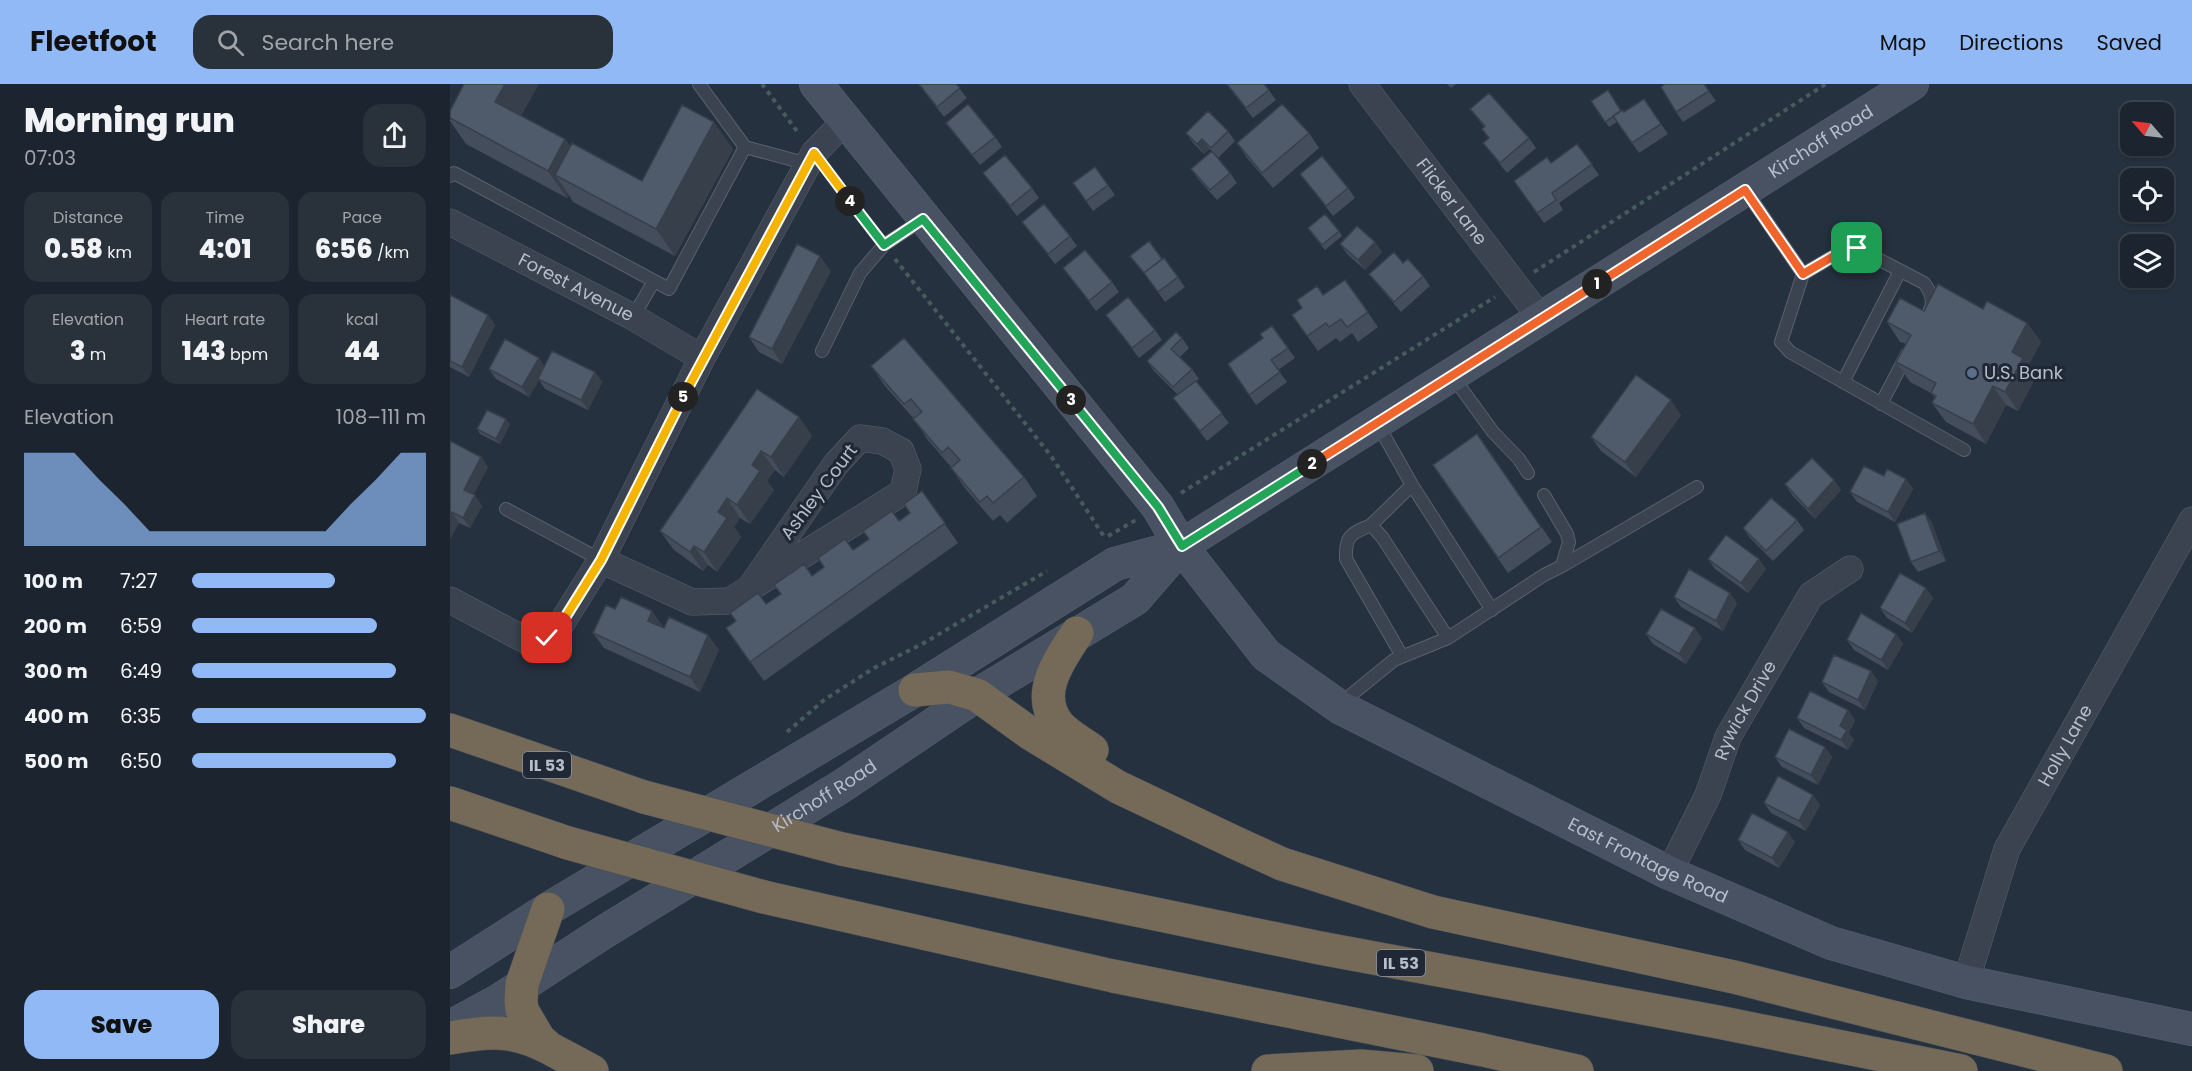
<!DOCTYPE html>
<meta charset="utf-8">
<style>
:root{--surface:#1c252f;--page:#29313b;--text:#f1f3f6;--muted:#a0a5aa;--line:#3a424b;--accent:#90b9f5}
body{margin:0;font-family:Poppins,sans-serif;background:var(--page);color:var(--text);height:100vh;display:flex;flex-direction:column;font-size:22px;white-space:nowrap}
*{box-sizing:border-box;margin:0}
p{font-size:20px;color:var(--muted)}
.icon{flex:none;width:33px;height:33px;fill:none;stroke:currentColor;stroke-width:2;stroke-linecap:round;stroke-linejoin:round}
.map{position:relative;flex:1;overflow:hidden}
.details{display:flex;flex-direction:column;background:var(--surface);width:450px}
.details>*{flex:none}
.needle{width:39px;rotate:298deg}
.tools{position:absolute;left:1670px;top:18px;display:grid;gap:12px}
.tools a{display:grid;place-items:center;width:54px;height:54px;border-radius:12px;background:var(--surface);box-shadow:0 2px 4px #0004,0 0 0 2px var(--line);font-size:30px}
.pin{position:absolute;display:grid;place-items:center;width:51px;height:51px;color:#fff;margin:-26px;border-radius:12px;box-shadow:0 3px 9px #0006}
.km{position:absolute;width:30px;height:30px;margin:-15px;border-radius:50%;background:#222;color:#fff;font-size:16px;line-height:30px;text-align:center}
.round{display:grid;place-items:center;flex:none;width:63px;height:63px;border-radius:18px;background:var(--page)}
.overview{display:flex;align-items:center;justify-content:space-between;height:102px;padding:0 24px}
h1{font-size:33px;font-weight:800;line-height:45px}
.metrics{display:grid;grid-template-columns:repeat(3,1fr);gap:9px;height:102px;padding:6px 24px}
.metrics div{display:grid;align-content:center;border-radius:15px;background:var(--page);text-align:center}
.metrics b{font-size:26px;font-weight:800}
.metrics small{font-size:16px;font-weight:400}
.metrics p{font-size:16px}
.chart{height:168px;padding:12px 24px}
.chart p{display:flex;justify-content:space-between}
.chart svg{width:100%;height:108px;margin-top:6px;fill:var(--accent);opacity:.7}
.cta{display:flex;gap:12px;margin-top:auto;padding:12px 24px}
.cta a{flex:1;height:69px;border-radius:18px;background:var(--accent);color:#111;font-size:24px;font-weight:800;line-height:69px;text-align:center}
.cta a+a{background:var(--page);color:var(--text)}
ul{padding:0 24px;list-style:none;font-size:20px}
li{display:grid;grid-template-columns:96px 72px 1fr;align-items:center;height:45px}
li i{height:15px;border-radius:8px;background:var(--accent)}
header{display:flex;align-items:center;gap:36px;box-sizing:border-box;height:84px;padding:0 30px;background:var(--accent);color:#111}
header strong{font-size:28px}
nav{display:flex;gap:33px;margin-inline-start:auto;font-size:21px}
.search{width:420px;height:54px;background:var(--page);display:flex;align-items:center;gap:15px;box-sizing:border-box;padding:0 21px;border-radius:18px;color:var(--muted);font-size:22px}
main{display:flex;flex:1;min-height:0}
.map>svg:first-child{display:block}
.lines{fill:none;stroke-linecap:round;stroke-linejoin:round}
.lane-casing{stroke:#58616d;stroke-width:14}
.street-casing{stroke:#58616d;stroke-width:27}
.secondary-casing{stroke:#58616d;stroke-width:34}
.highway-casing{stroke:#454e5a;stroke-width:34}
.path{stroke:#465b5d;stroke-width:4;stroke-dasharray:4.5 4.5;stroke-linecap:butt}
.lane{stroke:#3a434f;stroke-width:12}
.street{stroke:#3a434f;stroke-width:26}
.secondary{stroke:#485262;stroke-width:33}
.highway{stroke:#756957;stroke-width:33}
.highway-bridge-casing{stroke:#454e5a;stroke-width:34;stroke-linecap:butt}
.highway-bridge{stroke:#756957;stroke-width:33}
.wall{fill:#444d5b}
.shaded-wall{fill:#373f4a}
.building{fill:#4f5a6a;stroke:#373f4a;stroke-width:1.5}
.split-1-casing{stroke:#fff;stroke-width:12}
.split-2-casing{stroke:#fff;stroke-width:12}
.split-3-casing{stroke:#fff;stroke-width:12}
.split-4-casing{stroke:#fff;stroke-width:12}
.split-5-casing{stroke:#fff;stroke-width:12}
.split-6-casing{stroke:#fff;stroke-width:12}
.split-1{stroke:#f0652b;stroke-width:8}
.split-2{stroke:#f0652b;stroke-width:8}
.split-3{stroke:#22a559;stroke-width:8}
.split-4{stroke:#22a559;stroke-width:8}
.split-5{stroke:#f5b400;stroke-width:8}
.split-6{stroke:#f5b400;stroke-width:8}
.service-dot{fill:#5c6f8a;stroke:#1f2834;stroke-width:2}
.labels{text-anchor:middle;stroke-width:6;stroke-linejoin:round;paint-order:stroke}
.shield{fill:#1f2834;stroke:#89919d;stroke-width:1.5}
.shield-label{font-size:16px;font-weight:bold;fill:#b6beca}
.street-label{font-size:18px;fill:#b6beca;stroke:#1f2834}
.poi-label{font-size:18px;fill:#b6beca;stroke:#1f2834;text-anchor:start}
</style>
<header>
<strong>Fleetfoot</strong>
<div class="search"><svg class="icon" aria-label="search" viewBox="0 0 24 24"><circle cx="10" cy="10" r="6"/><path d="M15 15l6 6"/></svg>Search here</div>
<nav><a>Map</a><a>Directions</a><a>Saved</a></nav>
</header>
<main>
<section class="details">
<div class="overview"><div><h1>Morning run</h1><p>07:03</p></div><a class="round"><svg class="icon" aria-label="share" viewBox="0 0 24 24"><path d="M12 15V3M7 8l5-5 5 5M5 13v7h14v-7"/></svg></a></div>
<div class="metrics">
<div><p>Distance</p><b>0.58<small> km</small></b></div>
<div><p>Time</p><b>4:01</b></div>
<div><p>Pace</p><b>6:56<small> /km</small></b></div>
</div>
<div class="metrics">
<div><p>Elevation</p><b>3<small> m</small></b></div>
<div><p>Heart rate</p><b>143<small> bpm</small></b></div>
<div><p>kcal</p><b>44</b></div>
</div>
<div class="chart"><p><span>Elevation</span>108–111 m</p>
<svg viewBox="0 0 160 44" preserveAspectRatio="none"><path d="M0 44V6L10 6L20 6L30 17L40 27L50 38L60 38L70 38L80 38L90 38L100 38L110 38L120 38L130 27L140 17L150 6L160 6V44z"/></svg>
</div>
<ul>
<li><b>100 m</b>7:27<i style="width:61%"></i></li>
<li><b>200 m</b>6:59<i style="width:79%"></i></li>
<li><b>300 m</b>6:49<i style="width:87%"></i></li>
<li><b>400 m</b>6:35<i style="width:100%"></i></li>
<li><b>500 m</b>6:50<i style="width:87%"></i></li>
</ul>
<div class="cta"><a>Save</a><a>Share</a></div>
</section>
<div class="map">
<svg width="1742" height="987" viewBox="0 0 1742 987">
<rect width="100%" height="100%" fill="#26313f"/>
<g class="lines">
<!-- lane casing -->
<g class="lane-casing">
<path id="lane" d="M249 0 295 63
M0 92 4 89 219 205 295 63 358 80
M1296 107 1353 190 1331 258 1340 268 1514 366
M1353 190 1394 166 1407 164 1474 199C1481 208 1485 218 1479 228
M183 233 204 197
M372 267 410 189 434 161 472 136
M1003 293 1043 348 1069 375 1078 389
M1393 298 1450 187
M1431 320 1457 270
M927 339 962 401 1042 526
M56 425 151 476
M921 441 962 401
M1112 482 1247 403
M952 572 896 475C895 452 900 450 921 441L932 453 998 554
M891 623 901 611 944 576 998 554 1094 491 1112 482 1119 458 1117 450 1094 411"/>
</g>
<!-- street casing -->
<g class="street-casing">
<g id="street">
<path id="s1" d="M912 0 1092 236"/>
<path id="s2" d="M0 138 183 233 252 274"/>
<path d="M151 476 242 518 280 517 300 504 453 408 458 385 451 367 432 357 410 354 386 380 300 504"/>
<path d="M0 516 81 559 97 554 111 540 151 476 252 274 358 80 364 69 395 37"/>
<path id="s3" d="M1219 789 1258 711 1278 653 1361 511 1400 485"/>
<path id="s4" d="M1516 898 1557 765 1742 436"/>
</g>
</g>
<!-- secondary casing -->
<g class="secondary-casing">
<g id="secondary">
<path id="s5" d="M366 0 708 423 731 462 816 571 891 624 1219 789 1381 859 1516 898 1742 945"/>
<path d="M0 888 98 825 465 606 665 480 731 462"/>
<path id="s6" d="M0 943 48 917 154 848 392 702 527 611 685 515 731 462 1462 0"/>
</g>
</g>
<!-- highway casing -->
<g class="highway-casing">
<path id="highway" d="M627 549C610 575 584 610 608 640 616 650 631 658 642 666
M465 606 499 603 527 611 581 650 668 703 786 759 832 780 983 828 1284 893 1656 987
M0 646 194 713
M0 719 118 759
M392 765 870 864 1268 938 1511 987
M314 813 663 892 1033 966 1127 987
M98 825 72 900 71 917 72 926 89 955 99 964 142 987
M0 954C39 947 63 945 99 964
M818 987 911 982 967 987"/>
</g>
<!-- path -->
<path class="path" d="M312 0 349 50
M379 89 424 148
M445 175 601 372 655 454
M1084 188 1376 0
M731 409 1045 213
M658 452 686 436
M337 648 374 616 424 584 472 560 597 487"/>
<!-- lane -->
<use href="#lane" class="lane"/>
<!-- street -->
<use href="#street" class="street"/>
<!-- secondary -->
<use href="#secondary" class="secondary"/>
<!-- highway -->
<use href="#highway" class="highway"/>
<!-- highway-bridge casing -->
<g class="highway-bridge-casing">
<path id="highway-bridge" d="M194 713 392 765
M118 759 314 813"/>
</g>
<!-- highway-bridge -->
<use href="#highway-bridge" class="highway-bridge"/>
</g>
<!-- wall -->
<path class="wall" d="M468 0H506L517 14 494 33Z
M776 0H814L826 16 803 34Z
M997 0H1006L1001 4Z
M1254 0 1266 17 1233 38 1226 28Z
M1194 15 1218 50 1189 69 1167 38 1159 43 1141 17 1174 28Z
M1020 25 1079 54 1086 64 1057 89 1033 59 1039 55 1032 45 1034 43Z
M0 27 71 32 115 55 120 62 192 97 283 65 225 172 123 118 119 111 117 114 16 60 0 37Z
M496 39 545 53 552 63 530 81Z
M778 47 785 57 768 74 762 67 780 89 787 99 767 116 748 95 741 85 762 67 759 65 754 70 743 59 736 49Z
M859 49 869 64 823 104 797 74 787 59Z
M1127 60 1149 91 1109 119 1113 126 1094 139 1064 97 1101 79Z
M645 83 665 111 643 127 623 99Z
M533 89 582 104 589 114 567 132Z
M850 90 898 104 905 114 883 132Z
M572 138 620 152 627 162 605 180Z
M889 147 892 152 875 166 861 149Z
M925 158 932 168 915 186 897 170 890 160Z
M714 174 735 203 715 218 698 194Z
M953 179 973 192 980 202 951 228 927 200 919 190Z
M613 184 662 198 669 208 646 227Z
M381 187 332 280 309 268 299 253Z
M895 196 928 243 908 258 902 249 890 258 886 254 868 267 842 231 873 211Z
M0 211 38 231 45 241 19 293 0 283Z
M1533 225 1577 239 1591 258 1578 282 1586 293 1568 327 1556 321 1536 360 1496 338 1482 319 1485 314 1481 309 1460 298 1446 278 1456 260 1450 258 1437 238 1474 227Z
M656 231 705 246 712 256 689 274Z
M822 242 845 274 828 286 837 298 806 321 778 280 813 254Z
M732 254 739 264 730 273 742 285 749 295 746 297 779 339 757 357 723 314 728 311 704 287 697 277Z
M89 274 94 282 145 288 152 298 138 326 95 305 89 296 79 313 46 295 39 285Z
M421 282 574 393 587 412 557 439 550 431 543 437 514 403 501 384V383L477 355 464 335 435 302Z
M1231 331 1186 393 1151 367 1141 353Z
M349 333 362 352 334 393 325 386 317 397 324 406 300 440 290 434 284 443 291 453 267 488 258 481 253 487 224 466 210 447Z
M60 340 50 360 30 350 27 345Z
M1027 350 1102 458 1058 489 983 381Z
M0 357 31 373 38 383 23 411 32 422 20 444 9 439 0 455Z
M1434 392 1456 395 1463 405 1445 438 1407 418 1400 408Z
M1384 396 1391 406 1365 435 1342 411 1335 400Z
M472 407 508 459 314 597 276 544 316 520 449 437 460 429Z
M1475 429 1482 439 1496 477 1468 488 1461 478Z
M1347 436 1354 446 1323 477 1300 454 1293 444Z
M1258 475H1309L1316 485 1298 509 1265 485Z
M1476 504 1483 514 1462 549 1437 534 1430 524Z
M1224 513 1287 519 1273 547 1231 523Z
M165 525 213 542 212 543 214 544 258 551 269 566 250 608 154 564 143 549Z
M1196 550 1252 554 1236 580 1203 560Z
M1446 550 1453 560 1438 586 1404 566 1397 556Z
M1421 587 1428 597 1415 626 1379 608 1372 598Z
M1398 626 1405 636 1399 649 1404 656 1398 666 1354 644 1347 634Z
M1375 663 1382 673 1368 701 1332 683 1325 673Z
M1363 711 1370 721 1356 747 1321 729 1314 719Z
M1288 756 1345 758 1329 784 1295 766Z"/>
<!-- shaded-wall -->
<path class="shaded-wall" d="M55 0H89L64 45 45 18Z
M264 38 283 65 225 172 206 145Z
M115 55 134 82 105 91 119 111 117 114 98 87Z
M752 55 759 65 754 70 747 60Z
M925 158 932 168 915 186 908 176Z
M370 172 381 187 332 280 322 265Z
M38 231 45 241 19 293 12 283Z
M1577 239 1591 258 1578 282 1586 293 1568 327 1555 308 1562 268Z
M89 274 96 284 79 313 72 303Z
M145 288 152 298 138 326 131 316Z
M1543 302 1556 321 1536 360 1523 340Z
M1221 316 1231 331 1186 393 1175 378Z
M349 333 362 352 334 393 321 373Z
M56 335 60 340 50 360 46 355Z
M311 367 325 386 317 397 324 406 300 440 287 421 302 381Z
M31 373 38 383 21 416 14 406Z
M1456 395 1463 405 1445 438 1438 428Z
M1384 396 1391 406 1365 435 1358 425Z
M25 411 32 422 20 444 13 434Z
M277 414 290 434 284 443 291 453 267 488 254 468 268 428Z
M2 428 9 439 0 455V433Z
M1475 429 1482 439 1496 477 1489 467Z
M244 462 258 481 253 487 240 468Z
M1309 475 1316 485 1298 509 1291 499Z
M1476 504 1483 514 1462 549 1455 539Z
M1280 509 1287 519 1273 547 1266 537Z
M202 527 213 542 208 552 198 537Z
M1245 544 1252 554 1236 580 1229 570Z
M1446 550 1453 560 1438 586 1431 576Z
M258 551 269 566 250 608 240 593Z
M1421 587 1428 597 1415 626 1408 616Z
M1398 626 1405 636 1399 649 1404 656 1398 666 1391 656 1390 642Z
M1375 663 1382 673 1368 701 1361 691Z
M1363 711 1370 721 1356 747 1349 737Z
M1338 748 1345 758 1329 784 1322 774Z"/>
<!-- building -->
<path class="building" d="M14 0H55L45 18 115 55 98 87 0 34V27Z
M469 0H506L510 4 487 23Z
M777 0H814L819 6 796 24Z
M1215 0H1254L1259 7 1226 28 1211 3Z
M1158 6 1171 27 1155 38 1141 17Z
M1039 9 1079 54 1050 79 1033 59 1039 54 1032 45 1035 42 1020 25Z
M1194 15 1211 40 1182 59 1163 32 1172 26 1174 28Z
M518 20 545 53 522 71 496 39Z
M832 20 859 49 812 89 787 59Z
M232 21 264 38 206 145 105 91 122 59 192 97Z
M758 27 778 47 761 64 752 55 747 60 736 49Z
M1127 60 1142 80 1102 109 1106 116 1087 129 1064 97 1097 73 1101 79Z
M762 67 780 89 760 106 741 85Z
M555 71 582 104 560 122 533 89Z
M872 72 898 104 876 122 850 90Z
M645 83 658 101 636 117 623 99Z
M594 120 620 152 598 170 572 138Z
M875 130 889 147 872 161 858 144Z
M907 142 925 158 908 176 890 160Z
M699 157 712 175 694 189 680 172Z
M347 160 370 172 322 265 299 253Z
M635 166 662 198 639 217 613 184Z
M944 168 953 179 958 175 973 192 944 218 919 190Z
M714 174 728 193 708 208 694 189Z
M895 196 918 228 897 243 891 235 879 243 876 239 857 252 842 231 852 224 847 216 867 202 873 211Z
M1488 200 1533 225 1537 217 1577 239 1562 268 1573 274 1555 308 1543 302 1523 340 1482 319 1486 312 1481 309 1486 299 1446 278 1461 251 1437 238 1450 214 1474 227Z
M0 211 38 231 12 283 0 277Z
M678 213 705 246 682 264 656 231Z
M822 242 838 264 821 276 830 288 799 311 778 280 813 254 810 250Z
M726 248 732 254 721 265 742 285 723 303 697 277Z
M454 254 574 393 543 419 537 412 530 418 501 384 510 376 498 363 492 369 463 335 472 328 461 315 454 320 421 282Z
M55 255 89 274 72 303 39 285Z
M102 267 145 288 131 316 88 295Z
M1186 291 1221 316 1175 378 1141 353Z
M746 297 772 329 750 347 723 314Z
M307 305 349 333 321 373 311 367 302 381 310 387 287 421 277 414 268 428 277 434 254 468 244 462 240 468 210 447Z
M37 326 56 335 46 355 27 345Z
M1027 350 1091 443 1048 474 983 381Z
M0 357 31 373 14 406 25 411 13 434 2 428 0 433Z
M1362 374 1384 396 1358 425 1335 400Z
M1414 382 1434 392 1437 385 1456 395 1438 428 1400 408Z
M472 407 495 439 300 578 276 544 286 537 280 529 308 509 316 520 331 510 324 501 354 480 362 492 374 483 368 474 395 455 403 466 419 455 413 447 442 427 449 437 460 429 454 420Z
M1321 414 1347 436 1316 467 1293 444Z
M1475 429 1489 467 1461 478 1447 440Z
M1276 451 1309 475 1291 499 1258 475Z
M1239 485 1280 509 1266 537 1224 513Z
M1450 489 1476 504 1455 539 1430 524Z
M171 513 202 527 198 537 214 544 219 533 258 551 240 593 143 549 156 521 165 525Z
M1211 525 1245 544 1229 570 1196 550Z
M1411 529 1446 550 1431 576 1397 556Z
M1384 571 1421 587 1408 616 1372 598Z
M1360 607 1398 626 1390 642 1397 646 1391 656 1347 634Z
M1339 645 1375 663 1361 691 1325 673Z
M1328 692 1363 711 1349 737 1314 719Z
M1302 729 1338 748 1322 774 1288 756Z"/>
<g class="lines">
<!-- split-1 casing -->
<g class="split-1-casing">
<path id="split-1" d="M1147 200 1295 106 1353 190 1394 166 1407 164"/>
</g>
<!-- split-2 casing -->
<g class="split-2-casing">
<path id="split-2" d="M862 380 1147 200"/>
</g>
<!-- split-3 casing -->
<g class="split-3-casing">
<path id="split-3" d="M621 316 708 423 732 462 862 380"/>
</g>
<!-- split-4 casing -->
<g class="split-4-casing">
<path id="split-4" d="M400 117 434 161 473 135 621 316"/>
</g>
<!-- split-5 casing -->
<g class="split-5-casing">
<path id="split-5" d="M233 313 364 69 400 117"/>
</g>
<!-- split-6 casing -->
<g class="split-6-casing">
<path id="split-6" d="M97 554 111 540 151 476 233 313"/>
</g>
<!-- split-1 -->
<use href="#split-1" class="split-1"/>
<!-- split-2 -->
<use href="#split-2" class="split-2"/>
<!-- split-3 -->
<use href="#split-3" class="split-3"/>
<!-- split-4 -->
<use href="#split-4" class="split-4"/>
<!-- split-5 -->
<use href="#split-5" class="split-5"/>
<!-- split-6 -->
<use href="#split-6" class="split-6"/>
</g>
<!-- markers -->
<circle class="service-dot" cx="1522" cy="289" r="6"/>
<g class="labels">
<!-- shield labels -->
<g class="shield">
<rect x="73" y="668" width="48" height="26" rx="4.5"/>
<rect x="927" y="866" width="48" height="26" rx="4.5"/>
</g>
<g class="shield-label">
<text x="97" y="687">IL 53</text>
<text x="951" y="885">IL 53</text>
</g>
<!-- street labels -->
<g class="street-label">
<text dy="6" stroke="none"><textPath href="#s6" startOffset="1635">Kirchoff Road</textPath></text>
<text dy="6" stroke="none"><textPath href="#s1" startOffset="148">Flicker Lane</textPath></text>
<text dy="6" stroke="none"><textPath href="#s2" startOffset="142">Forest Avenue</textPath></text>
<text transform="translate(369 408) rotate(-53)" y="6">Ashley Court</text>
<text dy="6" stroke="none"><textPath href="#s3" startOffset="180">Rywick Drive</textPath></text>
<text dy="6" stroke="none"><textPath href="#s4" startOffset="258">Holly Lane</textPath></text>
<text dy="6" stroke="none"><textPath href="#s6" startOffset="440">Kirchoff Road</textPath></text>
<text dy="6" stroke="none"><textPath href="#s5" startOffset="1162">East Frontage Road</textPath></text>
</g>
<!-- poi labels -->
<g class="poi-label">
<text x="1534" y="295">U.S. Bank</text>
</g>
</g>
</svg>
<div class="tools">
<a><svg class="needle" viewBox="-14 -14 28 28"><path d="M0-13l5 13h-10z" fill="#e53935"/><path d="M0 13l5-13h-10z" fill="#a0a5aa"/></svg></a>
<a><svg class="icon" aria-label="locate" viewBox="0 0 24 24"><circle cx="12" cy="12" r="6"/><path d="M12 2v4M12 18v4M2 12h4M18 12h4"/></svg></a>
<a><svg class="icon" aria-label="layers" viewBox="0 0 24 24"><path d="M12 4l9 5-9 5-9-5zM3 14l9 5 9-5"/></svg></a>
</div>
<div class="pin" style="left:1407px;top:164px;background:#1e9e55"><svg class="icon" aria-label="arrive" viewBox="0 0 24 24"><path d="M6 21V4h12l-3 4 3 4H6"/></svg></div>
<div class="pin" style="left:97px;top:554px;background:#d93025"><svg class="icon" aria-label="check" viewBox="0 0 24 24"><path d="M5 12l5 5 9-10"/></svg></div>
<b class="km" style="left:1147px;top:200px">1</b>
<b class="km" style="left:862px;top:380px">2</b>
<b class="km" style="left:621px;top:316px">3</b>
<b class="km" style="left:400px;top:117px">4</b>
<b class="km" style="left:233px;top:313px">5</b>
</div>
</main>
